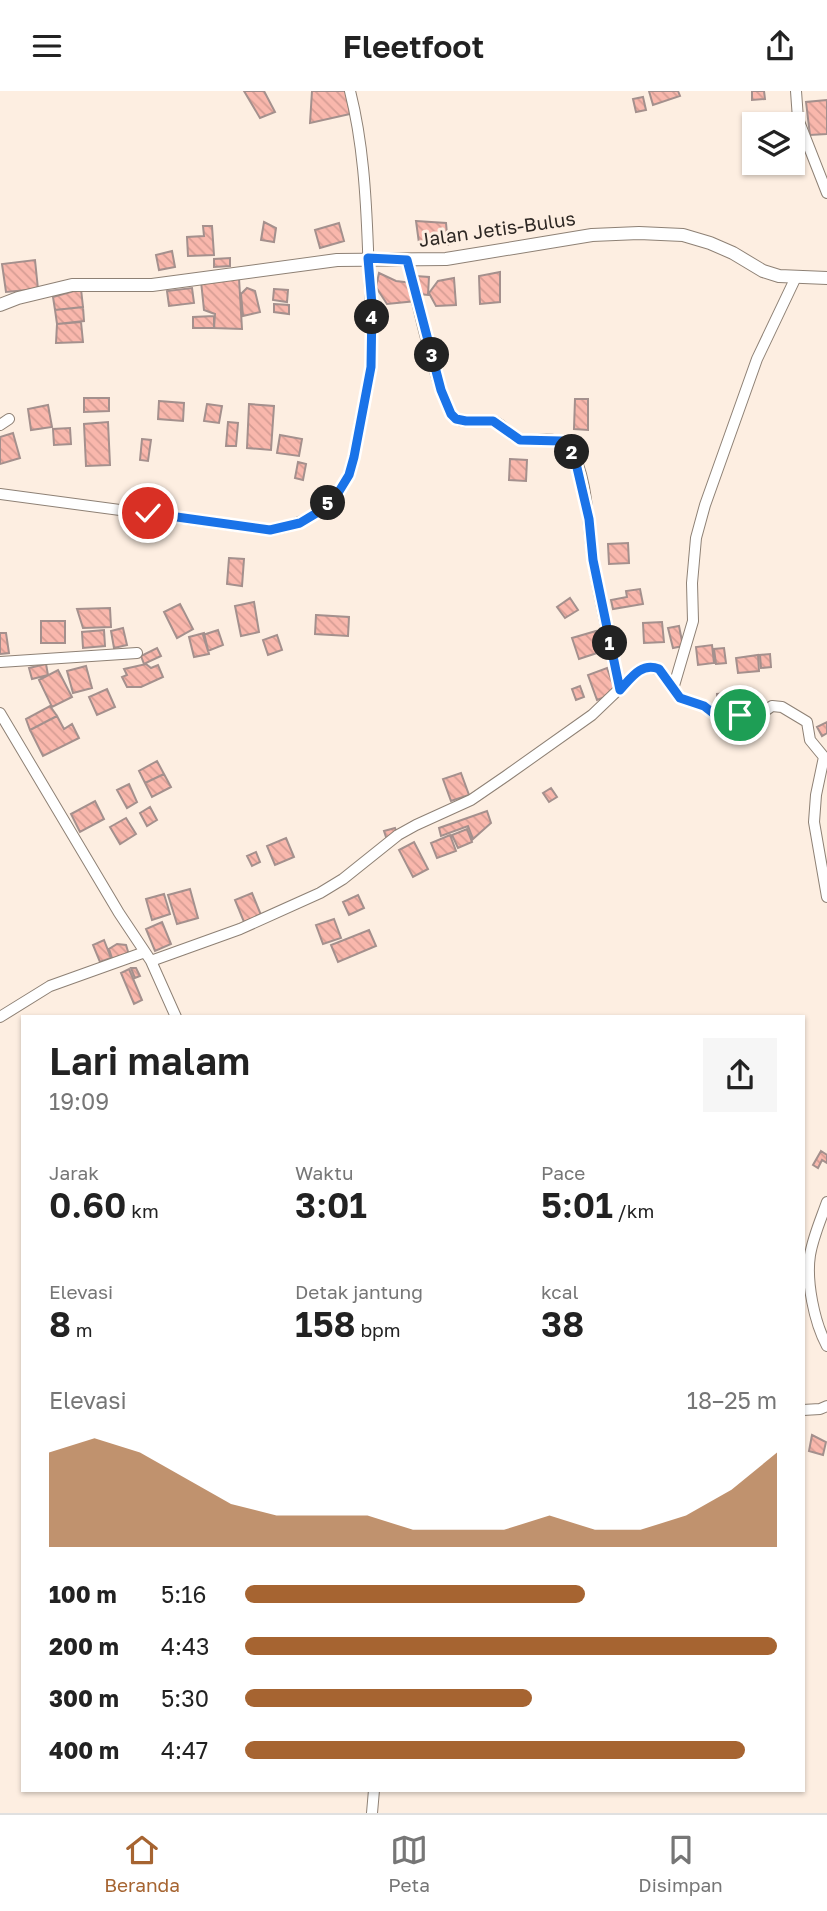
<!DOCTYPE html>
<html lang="id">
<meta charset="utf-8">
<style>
:root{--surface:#fff;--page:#f6f6f6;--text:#222;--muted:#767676;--line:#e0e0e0;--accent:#a66431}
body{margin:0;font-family:"Golos Text",sans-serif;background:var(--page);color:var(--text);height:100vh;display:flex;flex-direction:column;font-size:26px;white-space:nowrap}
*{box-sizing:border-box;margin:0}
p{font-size:23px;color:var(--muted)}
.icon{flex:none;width:38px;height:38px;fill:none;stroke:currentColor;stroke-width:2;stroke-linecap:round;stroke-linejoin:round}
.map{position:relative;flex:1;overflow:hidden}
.side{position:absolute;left:21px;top:924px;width:784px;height:777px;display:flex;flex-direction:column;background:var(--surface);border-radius:0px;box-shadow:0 2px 5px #0004}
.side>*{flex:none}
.tools{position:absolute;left:742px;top:21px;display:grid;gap:14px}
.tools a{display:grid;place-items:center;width:63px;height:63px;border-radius:0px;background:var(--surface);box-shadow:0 2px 5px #0004;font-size:35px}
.pin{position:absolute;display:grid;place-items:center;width:60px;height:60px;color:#fff;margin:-30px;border:4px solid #fff;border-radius:50%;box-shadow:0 2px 7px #0007}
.km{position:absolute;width:35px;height:35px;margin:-18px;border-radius:50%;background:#222;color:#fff;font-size:19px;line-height:35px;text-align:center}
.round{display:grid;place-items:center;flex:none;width:74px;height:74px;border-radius:0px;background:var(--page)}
.head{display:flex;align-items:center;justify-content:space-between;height:119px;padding:0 28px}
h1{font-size:38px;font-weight:600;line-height:52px}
.stats{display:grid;grid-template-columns:repeat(3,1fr);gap:10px;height:119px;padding:7px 28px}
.stats div{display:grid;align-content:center}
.stats b{font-size:35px;font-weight:600}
.stats small{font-size:19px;font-weight:400}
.stats p{font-size:19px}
.chart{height:196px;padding:14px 28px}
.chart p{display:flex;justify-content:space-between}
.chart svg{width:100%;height:126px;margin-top:7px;fill:var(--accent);opacity:.7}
ul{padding:0 28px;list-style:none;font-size:23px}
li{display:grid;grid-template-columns:112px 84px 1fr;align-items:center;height:52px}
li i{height:18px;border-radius:9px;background:var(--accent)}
header{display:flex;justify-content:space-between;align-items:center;height:91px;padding:0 28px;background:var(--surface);font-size:32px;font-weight:600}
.tabs{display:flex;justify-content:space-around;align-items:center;height:98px;border-top:2px solid var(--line);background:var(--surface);font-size:19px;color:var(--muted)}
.tabs a{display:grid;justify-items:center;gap:4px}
.tabs .active{color:var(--accent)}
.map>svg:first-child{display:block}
.building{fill:url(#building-back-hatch);stroke:#a4908d;stroke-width:2}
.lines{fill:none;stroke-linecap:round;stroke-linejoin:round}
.minor-casing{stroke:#8e8175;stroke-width:12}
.tertiary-casing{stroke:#8e8175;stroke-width:14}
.minor{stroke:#fff;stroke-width:10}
.tertiary{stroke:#fff;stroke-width:12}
.route-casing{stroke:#fff;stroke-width:14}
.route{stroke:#1a73e8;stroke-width:9}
.labels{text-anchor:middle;stroke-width:6;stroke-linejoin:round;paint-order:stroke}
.street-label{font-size:19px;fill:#2e2824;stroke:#fdeee1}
</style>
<header><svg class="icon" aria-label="menu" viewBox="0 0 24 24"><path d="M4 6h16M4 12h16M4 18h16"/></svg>Fleetfoot<svg class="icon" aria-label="share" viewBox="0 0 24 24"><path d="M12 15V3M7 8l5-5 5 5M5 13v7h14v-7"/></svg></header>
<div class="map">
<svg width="827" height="1722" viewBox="0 0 827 1722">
<defs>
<pattern id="building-back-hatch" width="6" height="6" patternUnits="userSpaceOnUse" patternTransform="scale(1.75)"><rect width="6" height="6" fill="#f9b7ac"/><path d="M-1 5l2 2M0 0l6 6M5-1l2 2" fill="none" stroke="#d69d94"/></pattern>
</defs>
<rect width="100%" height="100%" fill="#fdeee1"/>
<!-- building -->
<path class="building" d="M244 0H264L275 21 260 27Z
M312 0H346L350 23 310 32Z
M649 0H678L680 5 653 14Z
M752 0H764L765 8 752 9Z
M643 6 646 19 636 21 633 8Z
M827 9V43L810 44 806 11Z
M788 23 789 33H762L761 27Z
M416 130 446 132 448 154 419 152Z
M264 131 276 137 274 151 261 149Z
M339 132 344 150 320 157 315 139Z
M203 135H212L214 164 188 165 187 146 204 145Z
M172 160 175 176 159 179 156 164Z
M230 167V175L214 176V168Z
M35 169 38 198 6 201 2 173Z
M500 181V211L480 213 479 185Z
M379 182 396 190 412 192 416 210 387 213 376 196Z
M415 185 429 186 428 204 418 203Z
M239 187 242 238 214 237 215 223 204 219 201 190Z
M454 187 456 214 436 215 429 202 438 190Z
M192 197 194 212 169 215 167 200Z
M247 197 255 200 260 221 243 225 241 203Z
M81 198 83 216 55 219 53 206Z
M274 198 288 199 287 211 273 209Z
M274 213 289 214V223L274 221Z
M83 216 84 230 57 233 55 219Z
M214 225V237H193V226Z
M81 231 83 251 56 252 57 233Z
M84 307H109V320L84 321Z
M575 308H588V339L574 338Z
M159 310 184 312 183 330 158 328Z
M207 313 222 315 219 332 204 330Z
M249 313 274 315 271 359 247 357Z
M48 314 52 336 31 339 28 318Z
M108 331 110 374 86 375 84 333Z
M228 331 238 332 236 355H226Z
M70 337 71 353 54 354 53 338Z
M13 342 20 367 0 373V346Z
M280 344 302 348 299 365 277 362Z
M142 348 151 349 148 370 140 369Z
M510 368 527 369 526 390 509 389Z
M298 371 306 373 303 389 295 387Z
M628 452 629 472 609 473 608 453Z
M229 467 244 468 242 495 227 493Z
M640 498 643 513 613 518 611 509 627 506 626 500Z
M570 507 578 519 565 527 557 516Z
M254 511 259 541 241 545 235 515Z
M180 513 193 538 177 547 164 521Z
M110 517 111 536 83 537 77 518Z
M316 524 349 526 348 545 315 543Z
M41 530H65V552H41Z
M662 531 664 551 644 552 643 532Z
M679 535 683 555 673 557 668 537Z
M123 537 127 554 114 557 111 540Z
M104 539 105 555 83 557 82 541Z
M218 539 223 554 208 560 203 544Z
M596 540 603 560 579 568 572 547Z
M0 542H6L9 562 0 563Z
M204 542 209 563 194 566 189 546Z
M277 544 282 559 268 564 263 549Z
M712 554 714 572 698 574 696 556Z
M157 557 161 565 144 573 141 565Z
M724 557 726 572 716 573 714 558Z
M770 563 771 576 761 577 760 564Z
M758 564 759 580 738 582 736 567Z
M46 573 48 584 32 588 29 577Z
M146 573 151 577 158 574 163 586 141 596H127L122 586 127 584 124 578Z
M86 575 92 597 73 602 67 580Z
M607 577 616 602 597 609 588 584Z
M58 579 72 606 52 616 39 589Z
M580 595 584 606 576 609 572 598Z
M107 598 115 616 97 624 89 606Z
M753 599 756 616 746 618 743 601Z
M742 601 743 615 718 618 717 603Z
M50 615 57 625 30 639 26 628Z
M57 625 64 638 72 633 79 647 43 665 30 639Z
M827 631V642L822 645 817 636Z
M157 670 164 683 145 692 139 680Z
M461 682 469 704 451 710 443 688Z
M164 683 171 696 152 706 145 692Z
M129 693 137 711 127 717 117 699Z
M551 697 557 706 549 711 543 702Z
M95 710 104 728 80 741 71 723Z
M150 716 157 729 147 735 140 722Z
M487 720 491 732 473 748 468 735 441 745 439 737Z
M126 727 136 743 120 753 110 736Z
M395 737 398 746 387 749 384 740Z
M467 738 472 751 458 757 452 744Z
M450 744 456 760 437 767 431 752Z
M286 747 294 766 275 774 267 755Z
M414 751 428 778 413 786 399 759Z
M256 761 260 771 252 775 247 765Z
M190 798 198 827 177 833 168 804Z
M252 802 261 824 244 831 235 809Z
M164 803 170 823 152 829 146 808Z
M358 804 364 817 349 824 343 811Z
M334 828 341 847 323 853 316 834Z
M162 831 171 853 155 860 146 838Z
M369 839 376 855 338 871 331 854Z
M104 849 111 867 100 871 93 854Z
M117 853 126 854 129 864 113 870 109 858Z
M131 877H136L140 885 135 887Z
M129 878 142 909 134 913 121 882Z
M821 1060 827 1064V1072L822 1069 818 1077 813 1074Z
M812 1344 826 1351 823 1364 809 1360Z"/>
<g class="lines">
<!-- minor casing -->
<g class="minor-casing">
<path id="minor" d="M796 0 798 28 827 102
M407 169C414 195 439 316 455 327 467 335 483 326 496 331 506 336 511 347 522 349 540 351 559 342 571 360 588 383 588 440 593 469 600 512 611 556 620 599
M0 334 9 328
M0 403 270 439C297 435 321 424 338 402 353 383 355 359 359 337 363 316 369 295 371 274 374 235 369 197 368 158 366 105 363 51 350 0
M0 571 137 562
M673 598 693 530 692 492 696 447 705 414 757 268 796 186
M0 622 119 822 151 870 176 926
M151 870 240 838 320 802 343 788 398 744 416 734 471 709 506 685 592 624 638 580 647 576 659 578 680 607 704 615 713 622 758 625 772 615 782 616 807 631 810 649 824 666 816 704 814 731 827 806
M0 926 50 895 145 861
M827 1111C821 1128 813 1146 810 1164 806 1190 814 1231 827 1255
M803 1319 820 1318 827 1315
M372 1722 374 1699"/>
</g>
<!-- tertiary casing -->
<g class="tertiary-casing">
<path id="tertiary" d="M0 214 18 207 72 194H152L337 169 446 168 592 144 639 142 683 144 710 152 733 162 763 180 779 185 827 187"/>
</g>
<!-- minor -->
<use href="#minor" class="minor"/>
<!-- tertiary -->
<use href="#tertiary" class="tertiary"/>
</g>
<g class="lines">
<!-- route casing -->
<g class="route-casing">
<path id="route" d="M148 422 270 439 300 432 320 420 338 402 349 384 354 366 371 276 372 214 368 167 407 169 441 299 451 323 456 328 466 330H493L520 349 561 350 570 358 575 368 589 428 593 469 620 599C631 587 641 571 659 578L680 607 704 615 713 622 740 624"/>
</g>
<!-- route -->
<use href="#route" class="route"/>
</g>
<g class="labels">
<!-- street labels -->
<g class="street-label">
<text transform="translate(497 138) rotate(-8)" y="7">Jalan Jetis-Bulus</text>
</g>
</g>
</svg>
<div class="tools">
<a><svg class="icon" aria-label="layers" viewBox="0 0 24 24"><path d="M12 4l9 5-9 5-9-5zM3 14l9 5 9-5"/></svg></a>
</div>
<div class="pin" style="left:740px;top:624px;background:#1e9e55"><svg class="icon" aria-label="arrive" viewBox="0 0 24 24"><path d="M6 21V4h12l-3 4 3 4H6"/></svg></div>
<div class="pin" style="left:148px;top:422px;background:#d93025"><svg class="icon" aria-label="check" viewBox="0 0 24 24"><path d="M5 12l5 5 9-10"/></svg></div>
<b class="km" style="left:610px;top:552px">1</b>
<b class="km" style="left:572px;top:361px">2</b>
<b class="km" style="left:432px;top:264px">3</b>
<b class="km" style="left:372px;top:226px">4</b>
<b class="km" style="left:328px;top:412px">5</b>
<section class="side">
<div class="head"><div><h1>Lari malam</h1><p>19:09</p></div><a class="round"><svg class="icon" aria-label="share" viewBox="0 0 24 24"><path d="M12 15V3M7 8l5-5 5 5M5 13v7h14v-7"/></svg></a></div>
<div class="stats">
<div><p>Jarak</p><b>0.60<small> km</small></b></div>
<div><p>Waktu</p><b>3:01</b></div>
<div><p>Pace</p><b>5:01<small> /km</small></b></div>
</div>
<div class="stats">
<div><p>Elevasi</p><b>8<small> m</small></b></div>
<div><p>Detak jantung</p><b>158<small> bpm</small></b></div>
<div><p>kcal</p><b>38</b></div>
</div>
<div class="chart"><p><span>Elevasi</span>18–25 m</p>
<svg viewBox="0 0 160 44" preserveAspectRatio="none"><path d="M0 44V11L10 6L20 11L30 20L40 29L50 33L60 33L70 33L80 38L90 38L100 38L110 33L120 38L130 38L140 33L150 24L160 11V44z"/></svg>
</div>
<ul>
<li><b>100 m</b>5:16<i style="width:64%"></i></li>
<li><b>200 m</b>4:43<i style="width:100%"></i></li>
<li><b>300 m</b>5:30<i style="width:54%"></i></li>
<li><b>400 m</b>4:47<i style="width:94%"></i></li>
</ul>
</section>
</div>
<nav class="tabs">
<a class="active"><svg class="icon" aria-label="home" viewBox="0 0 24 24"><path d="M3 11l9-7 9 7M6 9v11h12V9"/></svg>Beranda</a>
<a><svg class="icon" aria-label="map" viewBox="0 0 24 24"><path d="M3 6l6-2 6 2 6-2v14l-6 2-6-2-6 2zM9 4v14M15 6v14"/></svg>Peta</a>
<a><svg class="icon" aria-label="saved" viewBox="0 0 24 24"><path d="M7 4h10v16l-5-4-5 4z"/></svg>Disimpan</a>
</nav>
